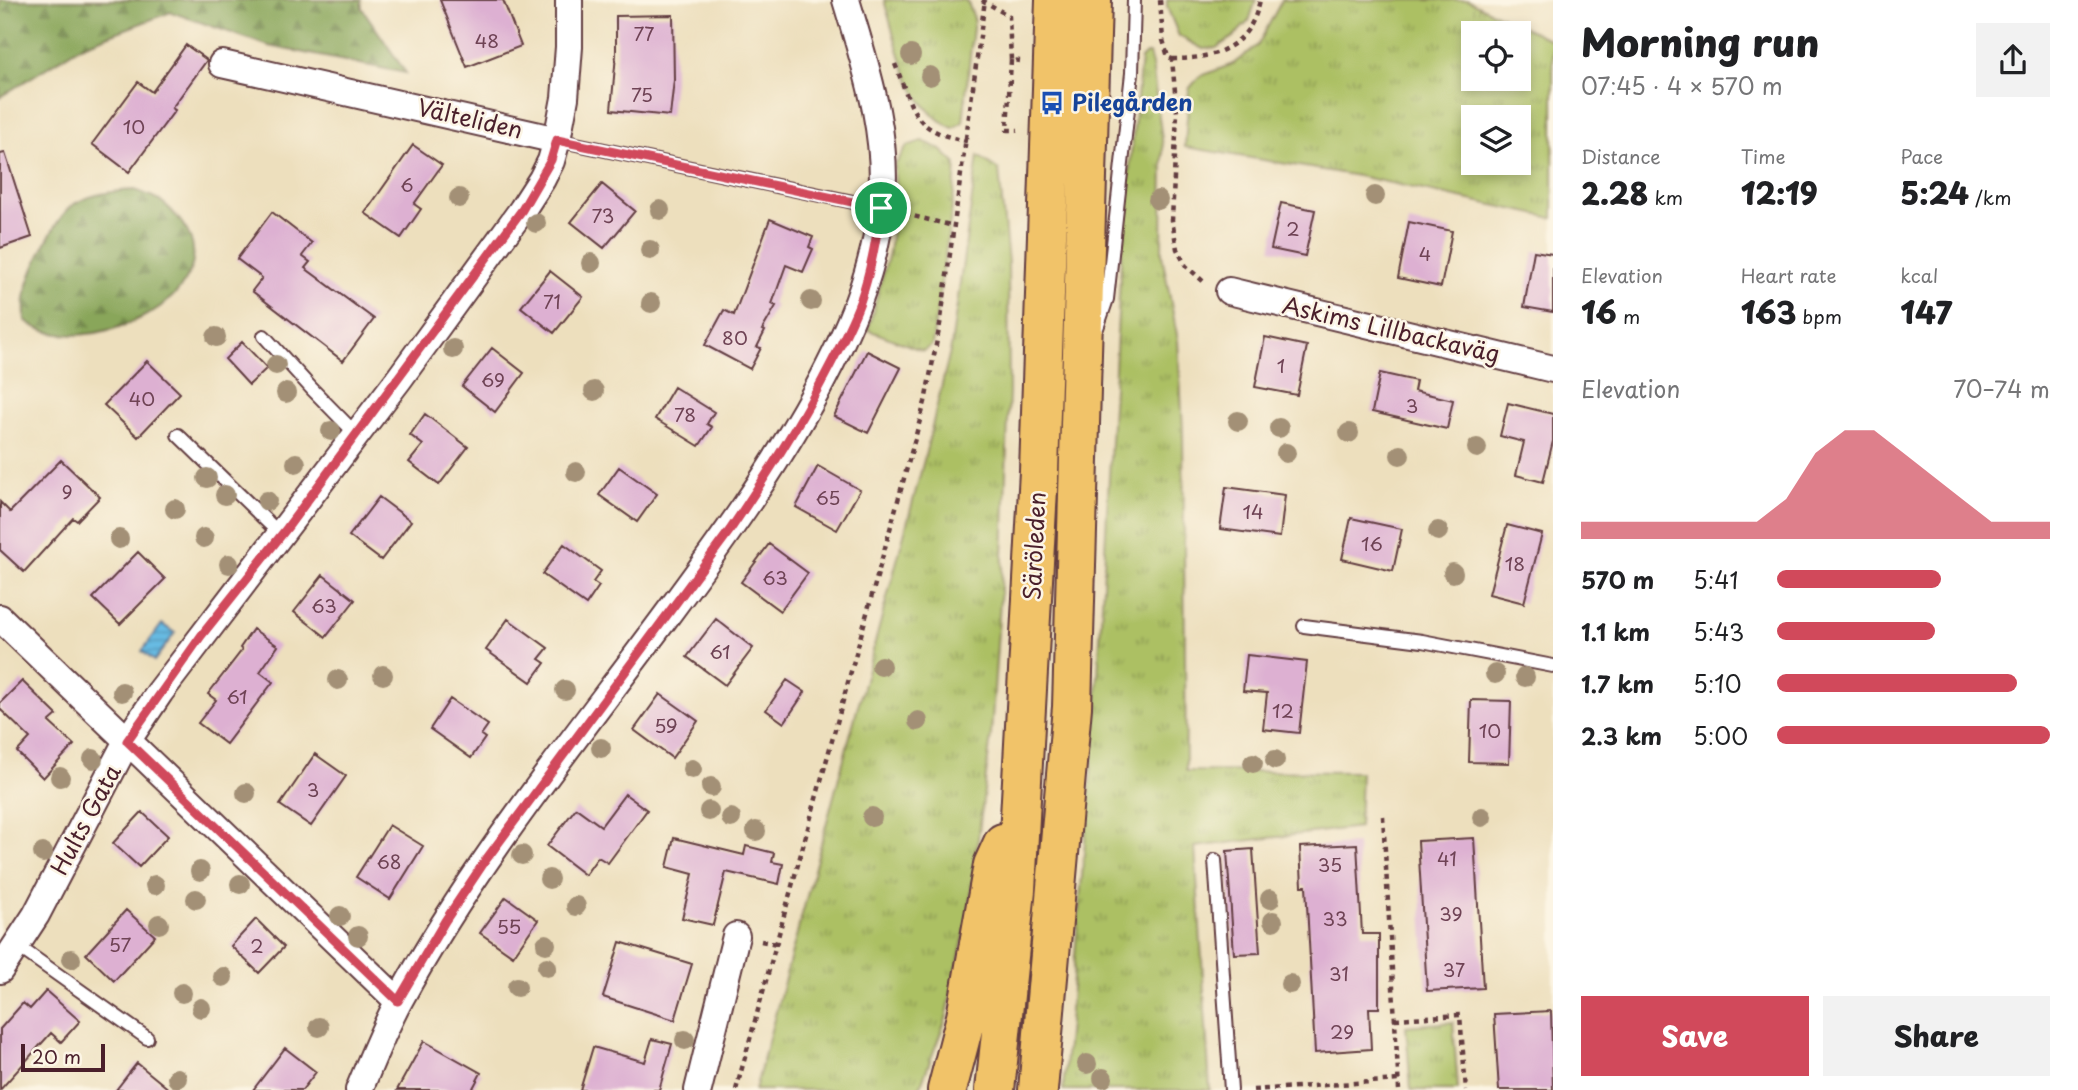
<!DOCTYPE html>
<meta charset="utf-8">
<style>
:root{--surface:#fff;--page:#f2f2f2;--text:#202124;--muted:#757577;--accent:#d1495b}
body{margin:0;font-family:"Playpen Sans",sans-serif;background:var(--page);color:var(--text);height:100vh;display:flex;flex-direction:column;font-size:26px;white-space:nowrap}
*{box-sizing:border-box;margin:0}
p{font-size:23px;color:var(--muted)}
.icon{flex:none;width:38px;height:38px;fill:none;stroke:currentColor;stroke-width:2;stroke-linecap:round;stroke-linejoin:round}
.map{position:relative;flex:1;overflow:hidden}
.details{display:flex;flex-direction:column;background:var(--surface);width:525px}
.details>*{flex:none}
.tools{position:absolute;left:1461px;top:21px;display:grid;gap:14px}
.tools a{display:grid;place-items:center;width:70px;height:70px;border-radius:0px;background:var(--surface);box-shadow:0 4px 10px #0003;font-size:35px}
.scale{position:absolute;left:21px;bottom:18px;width:84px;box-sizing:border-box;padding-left:7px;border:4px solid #4a1f2b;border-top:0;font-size:19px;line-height:24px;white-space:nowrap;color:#4a1f2b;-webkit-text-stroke:5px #fcf5e5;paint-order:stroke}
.pin{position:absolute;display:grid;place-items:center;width:60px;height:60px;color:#fff;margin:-30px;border:4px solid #fff;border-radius:50%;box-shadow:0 2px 7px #0007}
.round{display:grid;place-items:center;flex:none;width:74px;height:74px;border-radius:0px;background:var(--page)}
.headline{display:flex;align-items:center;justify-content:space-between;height:119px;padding:0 28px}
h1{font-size:38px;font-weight:800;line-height:52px}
.figures{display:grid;grid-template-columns:repeat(3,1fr);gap:10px;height:119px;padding:7px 28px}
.figures div{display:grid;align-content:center}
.figures b{font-size:30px;font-weight:800}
.figures small{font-size:19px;font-weight:400}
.figures p{font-size:19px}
.chart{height:196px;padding:14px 28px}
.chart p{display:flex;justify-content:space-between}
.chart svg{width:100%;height:126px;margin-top:7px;fill:var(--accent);opacity:.7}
.primary-button{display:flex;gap:14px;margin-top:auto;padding:14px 28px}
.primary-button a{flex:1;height:80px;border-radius:0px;background:var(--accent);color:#fff;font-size:28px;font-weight:800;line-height:80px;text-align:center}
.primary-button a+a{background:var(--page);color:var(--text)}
ul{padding:0 28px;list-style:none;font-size:23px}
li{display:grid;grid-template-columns:112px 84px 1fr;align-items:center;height:52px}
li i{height:18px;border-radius:9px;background:var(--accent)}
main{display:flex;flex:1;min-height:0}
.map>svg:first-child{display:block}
.grass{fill:url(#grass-tufts);stroke:#7b7048;stroke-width:2;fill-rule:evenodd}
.forest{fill:url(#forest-firs);stroke:#6a6242;stroke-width:2}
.water{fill:url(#water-rules);stroke:#586d87;stroke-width:2}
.building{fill:#ddb0d2}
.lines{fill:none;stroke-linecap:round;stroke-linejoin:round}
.service-casing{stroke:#623c41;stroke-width:16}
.minor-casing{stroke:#623c41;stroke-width:30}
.primary-casing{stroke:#623c41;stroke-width:42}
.path{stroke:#623c41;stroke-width:4.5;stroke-dasharray:5 5;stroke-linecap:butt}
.service{stroke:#fff;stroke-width:12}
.minor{stroke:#fff;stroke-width:26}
.primary{stroke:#f1c369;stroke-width:38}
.tree{fill:#a39076}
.route-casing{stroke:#fff;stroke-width:14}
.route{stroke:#d1495b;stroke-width:9}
.labels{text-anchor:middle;stroke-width:5;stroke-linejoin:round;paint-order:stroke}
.number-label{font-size:19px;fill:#6f4355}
.transit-label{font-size:23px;font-weight:bold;fill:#164399;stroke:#fcf5e5;text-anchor:start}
.street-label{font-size:23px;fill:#4a1f2b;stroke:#fcf5e5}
</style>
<main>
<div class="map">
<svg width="1553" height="1090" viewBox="0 0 1553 1090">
<defs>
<pattern id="grass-tufts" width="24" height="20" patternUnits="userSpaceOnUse" patternTransform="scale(1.75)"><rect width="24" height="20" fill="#acc064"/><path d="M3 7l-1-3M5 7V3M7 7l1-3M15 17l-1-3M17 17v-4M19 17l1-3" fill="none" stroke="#8e9b53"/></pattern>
<pattern id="forest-firs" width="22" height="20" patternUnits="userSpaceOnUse" patternTransform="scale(1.75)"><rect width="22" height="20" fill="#89a65a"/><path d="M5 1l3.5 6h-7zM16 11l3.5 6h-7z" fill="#72874b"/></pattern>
<pattern id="water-rules" width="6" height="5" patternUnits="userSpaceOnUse" patternTransform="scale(1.75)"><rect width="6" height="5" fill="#67bbe3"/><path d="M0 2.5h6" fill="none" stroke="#5797b8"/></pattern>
</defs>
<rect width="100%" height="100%" fill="#fcf5e5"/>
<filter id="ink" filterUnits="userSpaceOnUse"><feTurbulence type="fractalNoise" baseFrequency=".0143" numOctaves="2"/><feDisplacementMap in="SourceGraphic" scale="14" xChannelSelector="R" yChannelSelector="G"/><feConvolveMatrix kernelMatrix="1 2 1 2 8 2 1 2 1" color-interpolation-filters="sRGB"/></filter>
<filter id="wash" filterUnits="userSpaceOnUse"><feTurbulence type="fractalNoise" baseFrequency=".00686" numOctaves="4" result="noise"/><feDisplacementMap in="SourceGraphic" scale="28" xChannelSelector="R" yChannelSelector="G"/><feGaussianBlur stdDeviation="1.57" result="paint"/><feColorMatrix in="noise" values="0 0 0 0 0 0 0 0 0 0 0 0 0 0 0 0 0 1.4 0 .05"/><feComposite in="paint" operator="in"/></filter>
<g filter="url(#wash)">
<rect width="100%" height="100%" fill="#eddfbd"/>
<!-- grass -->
<path class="grass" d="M884 0H964L968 3 974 18 963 122 953 128C907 108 897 43 884 0Z
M1167 0H1256L1249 21 1233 37 1216 48 1203 49 1179 36 1167 7Z
M1282 0H1467L1553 41V218L1358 176 1185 147 1189 89 1200 76 1233 64 1258 45ZM1474 33H1519V79H1474ZM1474 117H1519V163H1474Z
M1146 54H1149L1152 65 1163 147 1162 255 1178 340 1183 431 1186 771 1361 772 1359 827 1195 847 1210 1090H1063L1095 730 1122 243 1141 59Z
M922 141 939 148 956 164 954 193 932 345 923 351 868 330 889 253 895 204V165L907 146Z
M978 156 999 170 1008 263 1009 392 1003 556 991 735 969 912 946 1019 919 1090H755L924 460 951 347Z
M1453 1022 1458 1090H1411L1406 1026Z"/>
<!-- forest -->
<path class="forest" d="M0 0H361L362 8 406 73 269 46 171 12 83 45 0 97Z
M135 190C160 199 165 201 182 223 237 297 78 366 25 320 25 313 24 305 25 298 28 275 56 214 76 203 93 193 116 191 135 190Z"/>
<!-- water -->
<path class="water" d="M162 624 175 633 154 661 142 651Z"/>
<g id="blocks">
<!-- building -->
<path class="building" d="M440 0H503L521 46 467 67Z
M673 15 674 80 670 116 611 110 616 55V16Z
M186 45 207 60 172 108 175 110 129 172 92 144 138 82 152 92Z
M413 145 442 165 414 204 421 209 401 238 365 213Z
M5 153 32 237 0 248V154Z
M602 184 635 211 604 248 571 222Z
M1281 203 1315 210 1305 256 1271 249Z
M272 212 312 243 302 256 310 262 305 268 374 319 343 361 252 291 262 278 237 259Z
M770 219 813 237 809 247 813 249 803 272 786 265 772 304 776 306 762 330 765 331 757 347 761 348 750 369 705 345 724 310 734 315Z
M1409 222 1452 231 1441 287 1398 278Z
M1534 251 1553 254V312L1524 307Z
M550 271 583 297 554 333 521 307Z
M1265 337 1307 346 1297 395 1255 387Z
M242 342 267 368 249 385 225 359Z
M492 348 524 373 495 412 462 386Z
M867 351 901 368 868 433 834 416Z
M147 361 180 393 138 437 104 405Z
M1380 373 1416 381 1414 391 1453 400 1447 429 1372 412Z
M674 387 714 412 707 424 712 427 699 446 655 419Z
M1508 403 1553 414V441L1543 482 1516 475 1524 442 1500 436Z
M425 414 468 447 439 485 409 462 423 445 410 435Z
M61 460 100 497 77 521 73 518 24 572 0 550V502L10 512Z
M818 466 860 490 837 530 796 507Z
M619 467 657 494 637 522 599 495Z
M1226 487 1285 495 1280 537 1220 529Z
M379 497 411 521 381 560 349 536Z
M1351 518 1402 529 1393 571 1342 559Z
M1507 525 1542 534 1524 603 1489 594Z
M564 544 601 571 593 582 599 586 586 605 542 574Z
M769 544 808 573 780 611 741 582Z
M138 552 165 579 120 624 93 598Z
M323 575 355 600 326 637 294 612Z
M508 619 548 648 539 659 545 663 531 682 486 650Z
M716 619 753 648 725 685 687 657Z
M253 629 278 646 260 672 273 682 226 744 198 723 216 700 208 694 242 650 240 648Z
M1247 655 1307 662 1299 733 1263 729 1267 693 1243 691Z
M787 680 805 692 784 723 766 710Z
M22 681 57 715 49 722 74 745 43 778 17 752 30 738 0 709V703Z
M660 694 698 721 672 758 634 730Z
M450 699 488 725 481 735 485 738 471 758 430 729Z
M1471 700 1511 701 1509 763 1469 762Z
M315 754 346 776 311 826 280 805Z
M625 794 647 810 608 863 598 857 585 875 547 846 576 808 601 826Z
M142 812 168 836 139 867 113 843Z
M389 825 423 846 390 899 356 877Z
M674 838 744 855 746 846 774 853 772 862 783 864 779 884 726 872 713 925 682 918 693 874 667 867Z
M1474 838 1483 988 1427 991 1418 841Z
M1357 844 1362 934H1379V1008H1369L1371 1049 1315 1053 1306 886H1302L1300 847Z
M1253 849 1260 953 1234 954 1227 851Z
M506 897 538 920 513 956 480 933Z
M126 910 155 936 114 981 86 954Z
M256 919 284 947 259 973 231 946Z
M620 942 692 964 675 1020 603 997Z
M46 991 80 1021 61 1042 51 1033 0 1090V1029L23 1003 30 1009Z
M1551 1011 1553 1090H1499L1494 1014Z
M652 1039 672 1044 659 1090H580L593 1047 645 1062Z
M424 1041 481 1073 472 1090H397Z
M285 1048 316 1072 302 1090H253Z
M137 1063 170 1090H116Z"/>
</g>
</g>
<g filter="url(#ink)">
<use href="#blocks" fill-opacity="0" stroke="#623c41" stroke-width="2"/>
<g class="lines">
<!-- service casing -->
<g class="service-casing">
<path id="service" d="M557 140 882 208
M1097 328 1107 299 1132 73 1134 0
M264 336 312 389 357 435
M178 435 281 535
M1304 626 1422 641 1553 666
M1215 860 1231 1090
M16 945 147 1038"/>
</g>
<!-- minor casing -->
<g class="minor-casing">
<path id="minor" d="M222 64 557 140
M1229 291 1553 369
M0 618 398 1001
M0 970 36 915 127 741 160 692 399 379 522 210 542 179 551 161 557 140 565 98 569 47V0
M359 1090C372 1059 384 1028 400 999 474 863 573 742 664 619 719 545 773 471 817 390 848 332 874 274 881 208 890 137 866 67 846 0
M698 1090 736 936"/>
</g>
<!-- primary casing -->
<g class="primary-casing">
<path id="primary" d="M947 1090 966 1017 993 865 1003 843
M995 1090 1016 890 1039 471 1055 0
M1038 1090 1072 707 1092 0"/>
</g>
<!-- path -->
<path class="path" d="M982 0 1009 16 1011 60 1020 61
M1160 0 1163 40 1168 57 1172 59 1177 113 1172 220 1177 249 1186 266 1204 282
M1172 59C1216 59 1250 47 1260 0
M1011 60 1007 130H1018
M895 64C914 111 912 131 967 141
M905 214 954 226
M1383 816 1399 1090
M761 941 777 944
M1395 1019 1460 1015 1466 1090
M736 1090 925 402 941 319 985 0
M1253 1090 1399 1080"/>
<!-- service -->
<use href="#service" class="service"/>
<!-- minor -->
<use href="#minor" class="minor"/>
<!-- primary -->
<use href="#primary" class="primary"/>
</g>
<!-- trees -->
<g class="tree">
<circle cx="911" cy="55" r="10"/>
<circle cx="930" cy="76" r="10"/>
<circle cx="1375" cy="196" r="10"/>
<circle cx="459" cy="198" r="10"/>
<circle cx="1158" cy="200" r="10"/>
<circle cx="660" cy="210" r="10"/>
<circle cx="536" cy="223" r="10"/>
<circle cx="650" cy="250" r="10"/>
<circle cx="591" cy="263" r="10"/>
<circle cx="811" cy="301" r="10"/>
<circle cx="651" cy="303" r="10"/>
<circle cx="216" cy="337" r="10"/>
<circle cx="453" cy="349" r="10"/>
<circle cx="276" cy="365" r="10"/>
<circle cx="594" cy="391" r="10"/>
<circle cx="286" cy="393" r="10"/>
<circle cx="1238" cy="421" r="10"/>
<circle cx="1279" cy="428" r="10"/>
<circle cx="331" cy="431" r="10"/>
<circle cx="1349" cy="433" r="10"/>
<circle cx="1477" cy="448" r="10"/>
<circle cx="1286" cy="453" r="10"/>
<circle cx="1400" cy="455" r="10"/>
<circle cx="296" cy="463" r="10"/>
<circle cx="576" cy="472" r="10"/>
<circle cx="207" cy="478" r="10"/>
<circle cx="225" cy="495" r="10"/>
<circle cx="267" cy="501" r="10"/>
<circle cx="175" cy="509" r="10"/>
<circle cx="1438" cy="531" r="10"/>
<circle cx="204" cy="538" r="10"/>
<circle cx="119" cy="539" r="10"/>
<circle cx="229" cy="564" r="10"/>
<circle cx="1453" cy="573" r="10"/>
<circle cx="881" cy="666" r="10"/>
<circle cx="1495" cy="674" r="10"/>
<circle cx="383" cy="675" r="10"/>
<circle cx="1525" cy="677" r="10"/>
<circle cx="338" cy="680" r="10"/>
<circle cx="565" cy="690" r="10"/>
<circle cx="122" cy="692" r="10"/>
<circle cx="918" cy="721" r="10"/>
<circle cx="601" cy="748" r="10"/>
<circle cx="93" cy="759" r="10"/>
<circle cx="1275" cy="760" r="10"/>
<circle cx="1253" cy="763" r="10"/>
<circle cx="692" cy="769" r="10"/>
<circle cx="60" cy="777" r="10"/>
<circle cx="711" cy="787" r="10"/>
<circle cx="246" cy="793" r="10"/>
<circle cx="709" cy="811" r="10"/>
<circle cx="872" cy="817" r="10"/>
<circle cx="1482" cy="817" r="10"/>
<circle cx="731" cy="818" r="10"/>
<circle cx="756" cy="831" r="10"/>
<circle cx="43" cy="853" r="10"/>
<circle cx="522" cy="855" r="10"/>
<circle cx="200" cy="871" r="10"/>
<circle cx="549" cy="879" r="10"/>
<circle cx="240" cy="884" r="10"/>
<circle cx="155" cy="885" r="10"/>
<circle cx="196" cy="899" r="10"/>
<circle cx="1270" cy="899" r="10"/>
<circle cx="576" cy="906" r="10"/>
<circle cx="340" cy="916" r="10"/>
<circle cx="1273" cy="921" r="10"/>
<circle cx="159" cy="924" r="10"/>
<circle cx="358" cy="936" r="10"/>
<circle cx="546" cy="944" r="10"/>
<circle cx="71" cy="959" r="10"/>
<circle cx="547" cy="967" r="10"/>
<circle cx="223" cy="977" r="10"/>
<circle cx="1290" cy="984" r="10"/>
<circle cx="517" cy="987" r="10"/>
<circle cx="182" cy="993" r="10"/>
<circle cx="201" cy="1008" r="10"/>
<circle cx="319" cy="1027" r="10"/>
<circle cx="685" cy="1040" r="10"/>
<circle cx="1087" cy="1064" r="10"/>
<circle cx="177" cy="1078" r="10"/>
<circle cx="1103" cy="1078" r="10"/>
</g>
</g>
<g class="lines" filter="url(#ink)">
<!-- route casing -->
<g class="route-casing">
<path id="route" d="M557 140 881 208C876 239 871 271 860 302 850 329 836 354 823 379 795 432 763 481 730 530L485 861 445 921 398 1001 127 741 201 636 287 528 522 210 551 160Z"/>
</g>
<!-- route -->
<use href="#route" class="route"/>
</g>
<!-- icons -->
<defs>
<g id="bus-bare" transform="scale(1.89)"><path d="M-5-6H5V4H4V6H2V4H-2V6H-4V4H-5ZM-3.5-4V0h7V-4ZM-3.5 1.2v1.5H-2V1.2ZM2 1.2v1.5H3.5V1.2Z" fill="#1a4fb4" stroke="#fcf5e5" stroke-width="2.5" paint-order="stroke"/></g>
</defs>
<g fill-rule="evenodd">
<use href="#bus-bare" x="1052" y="103"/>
</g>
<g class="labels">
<!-- number labels -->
<g class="number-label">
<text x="644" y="41">77</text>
<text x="487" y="48">48</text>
<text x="642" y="102">75</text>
<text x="134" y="134">10</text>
<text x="407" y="192">6</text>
<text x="603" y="223">73</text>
<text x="1293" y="236">2</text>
<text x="1425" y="261">4</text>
<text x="552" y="309">71</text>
<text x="735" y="345">80</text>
<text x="1281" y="373">1</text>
<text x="493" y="387">69</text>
<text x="142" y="406">40</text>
<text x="1412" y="413">3</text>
<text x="685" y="422">78</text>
<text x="67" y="499">9</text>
<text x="828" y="505">65</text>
<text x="1253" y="519">14</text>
<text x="1372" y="551">16</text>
<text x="1515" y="571">18</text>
<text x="775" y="585">63</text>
<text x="324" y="613">63</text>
<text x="720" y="659">61</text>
<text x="237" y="704">61</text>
<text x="1283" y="718">12</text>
<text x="666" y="733">59</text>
<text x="1490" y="738">10</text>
<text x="313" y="797">3</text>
<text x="1447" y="866">41</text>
<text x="389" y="869">68</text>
<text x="1330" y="872">35</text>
<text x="1451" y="921">39</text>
<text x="1335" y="926">33</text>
<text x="509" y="934">55</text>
<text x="120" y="952">57</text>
<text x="257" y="953">2</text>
<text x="1454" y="977">37</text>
<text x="1339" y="981">31</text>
<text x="1342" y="1039">29</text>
</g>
<!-- transit labels -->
<g class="transit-label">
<text x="1072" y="111">Pilegården</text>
</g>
<!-- street labels -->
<g class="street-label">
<text transform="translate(470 119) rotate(13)" y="8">Välteliden</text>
<text transform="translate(1391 330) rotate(13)" y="8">Askims Lillbackaväg</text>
<text transform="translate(1035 546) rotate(-87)" y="8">Säröleden</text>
<text transform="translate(86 820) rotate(-62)" y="8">Hults Gata</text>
</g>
</g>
</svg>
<div class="tools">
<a><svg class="icon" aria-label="locate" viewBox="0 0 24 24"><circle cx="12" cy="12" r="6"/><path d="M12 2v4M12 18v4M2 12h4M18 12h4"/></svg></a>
<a><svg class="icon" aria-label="layers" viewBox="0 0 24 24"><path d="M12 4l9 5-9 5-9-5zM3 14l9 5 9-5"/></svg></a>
</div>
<div class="scale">20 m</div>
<div class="pin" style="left:881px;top:208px;background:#1e9e55"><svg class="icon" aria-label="arrive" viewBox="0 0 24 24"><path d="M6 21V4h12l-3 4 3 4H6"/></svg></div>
</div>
<section class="details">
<div class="headline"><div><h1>Morning run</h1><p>07:45 · 4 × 570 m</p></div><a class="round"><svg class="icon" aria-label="share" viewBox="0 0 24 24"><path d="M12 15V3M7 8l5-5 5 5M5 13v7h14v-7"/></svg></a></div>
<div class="figures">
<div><p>Distance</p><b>2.28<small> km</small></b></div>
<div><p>Time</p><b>12:19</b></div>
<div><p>Pace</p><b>5:24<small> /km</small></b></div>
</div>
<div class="figures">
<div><p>Elevation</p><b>16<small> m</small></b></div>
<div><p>Heart rate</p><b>163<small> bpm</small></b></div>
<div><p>kcal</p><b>147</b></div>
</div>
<div class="chart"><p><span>Elevation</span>70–74 m</p>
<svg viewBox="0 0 160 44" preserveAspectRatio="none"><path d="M0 44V38L10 38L20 38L30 38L40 38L50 38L60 38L70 30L80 14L90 6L100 6L110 14L120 22L130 30L140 38L150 38L160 38V44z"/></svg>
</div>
<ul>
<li><b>570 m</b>5:41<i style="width:60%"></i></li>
<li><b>1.1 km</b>5:43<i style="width:58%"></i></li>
<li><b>1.7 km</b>5:10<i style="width:88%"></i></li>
<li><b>2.3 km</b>5:00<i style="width:100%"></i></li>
</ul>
<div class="primary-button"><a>Save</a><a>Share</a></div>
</section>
</main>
